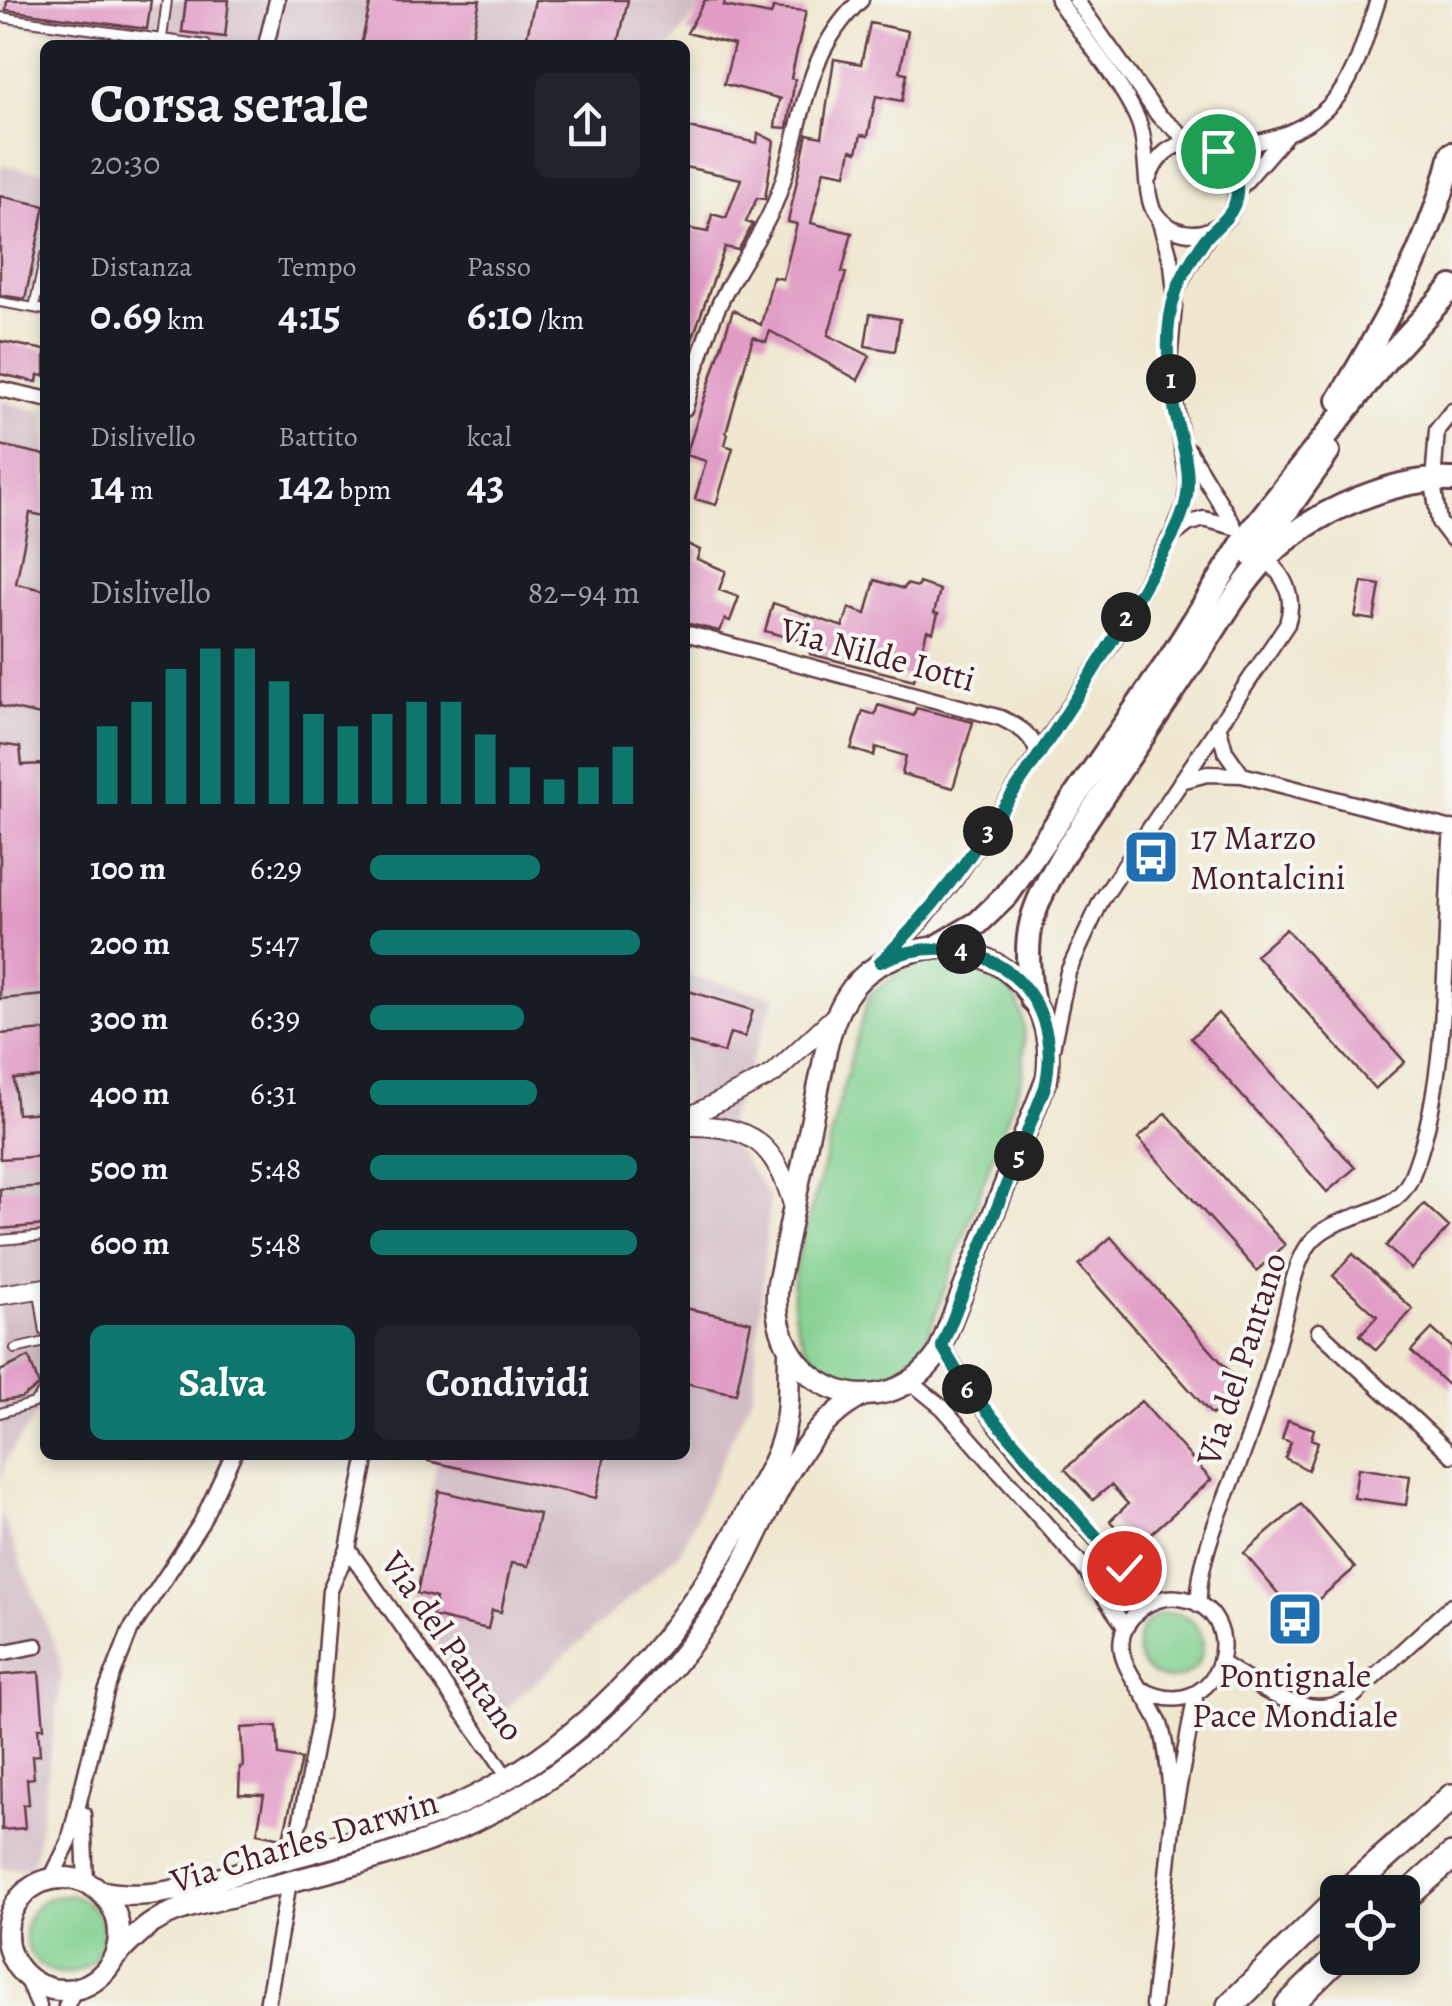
<!DOCTYPE html>
<html lang="it">
<meta charset="utf-8">
<style>
:root{--surface:#171b24;--page:#20242c;--text:#f1f3f6;--muted:#9ea1a6;--accent:#0f766e}
body{margin:0;font-family:Alegreya,serif;background:var(--page);color:var(--text);height:100vh;display:flex;flex-direction:column;font-size:38px;white-space:nowrap}
*{box-sizing:border-box;margin:0}
p{font-size:32px;color:var(--muted)}
.icon{flex:none;width:55px;height:55px;fill:none;stroke:currentColor;stroke-width:2;stroke-linecap:round;stroke-linejoin:round}
.map{position:relative;flex:1;overflow:hidden}
.panel{position:absolute;left:40px;top:40px;width:650px;height:1420px;display:flex;flex-direction:column;background:var(--surface);border-radius:15px;box-shadow:0 5px 15px #0003}
.panel>*{flex:none}
.tools{position:absolute;left:1320px;top:1875px;display:grid;gap:20px}
.tools a{display:grid;place-items:center;width:100px;height:100px;border-radius:15px;background:var(--surface);box-shadow:0 5px 15px #0003;font-size:50px}
.pin{position:absolute;display:grid;place-items:center;width:85px;height:85px;color:#fff;margin:-42px;border:5px solid #fff;border-radius:50%;box-shadow:0 2px 10px #0007}
.km{position:absolute;width:50px;height:50px;margin:-25px;border-radius:50%;background:#222;color:#fff;font-size:28px;line-height:50px;text-align:center}
.round{display:grid;place-items:center;flex:none;width:105px;height:105px;border-radius:15px;background:var(--page)}
.head{display:flex;align-items:center;justify-content:space-between;height:170px;padding:0 50px}
h1{font-size:55px;font-weight:700;line-height:75px}
.stats{display:grid;grid-template-columns:repeat(3,1fr);gap:15px;height:170px;padding:10px 50px}
.stats div{display:grid;align-content:center}
.stats b{font-size:42px;font-weight:700}
.stats small{font-size:28px;font-weight:400}
.stats p{font-size:28px}
.chart{height:280px;padding:20px 50px}
.chart p{display:flex;justify-content:space-between}
.chart svg{width:100%;height:180px;margin-top:10px;stroke:var(--accent);stroke-width:6}
.primary-button{display:flex;gap:20px;margin-top:auto;padding:20px 50px}
.primary-button a{flex:1;height:115px;border-radius:15px;background:var(--accent);color:#fff;font-size:40px;font-weight:700;line-height:115px;text-align:center}
.primary-button a+a{background:var(--page);color:var(--text)}
ul{padding:0 50px;list-style:none;font-size:32px}
li{display:grid;grid-template-columns:160px 120px 1fr;align-items:center;height:75px}
li i{height:25px;border-radius:12px;background:var(--accent)}
.map>svg:first-child{display:block}
.industrial{fill:#d2bdc6}
.green{fill:#82d090;stroke:#66785e;stroke-width:2.5}
.building{fill:#e19dc6}
.lines{fill:none;stroke-linecap:round;stroke-linejoin:round}
.service-casing{stroke:#633d44;stroke-width:12}
.pedestrian-casing{stroke:#633d44;stroke-width:16}
.minor-casing{stroke:#633d44;stroke-width:19}
.tertiary-casing{stroke:#633d44;stroke-width:22}
.secondary-casing{stroke:#633d44;stroke-width:25}
.trunk-casing{stroke:#633d44;stroke-width:28}
.motorway-casing{stroke:#633d44;stroke-width:30}
.service{stroke:#fff;stroke-width:8}
.pedestrian{stroke:#fff;stroke-width:11}
.minor{stroke:#fff;stroke-width:14}
.tertiary{stroke:#fff;stroke-width:18}
.secondary{stroke:#fff;stroke-width:20}
.trunk{stroke:#fff;stroke-width:22}
.motorway{stroke:#fff;stroke-width:25}
.route-casing{stroke:#fff;stroke-width:20}
.route{stroke:#0f766e;stroke-width:12}
.labels{text-anchor:middle;stroke-width:8;stroke-linejoin:round;paint-order:stroke}
.street-label{font-size:35px;fill:#4a1f2b;stroke:#f6f6f2}
.poi-label{font-size:35px;fill:#4a1f2b;stroke:#f6f6f2;text-anchor:start}
</style>
<div class="map">
<svg width="1452" height="2006" viewBox="0 0 1452 2006">
<rect width="100%" height="100%" fill="#f6f6f2"/>
<filter id="ink" filterUnits="userSpaceOnUse"><feTurbulence type="fractalNoise" baseFrequency=".01" numOctaves="2"/><feDisplacementMap in="SourceGraphic" scale="20" xChannelSelector="R" yChannelSelector="G"/><feConvolveMatrix kernelMatrix="1 2 1 2 8 2 1 2 1" color-interpolation-filters="sRGB"/></filter>
<filter id="wash" filterUnits="userSpaceOnUse"><feTurbulence type="fractalNoise" baseFrequency=".0048" numOctaves="4" result="noise"/><feDisplacementMap in="SourceGraphic" scale="40" xChannelSelector="R" yChannelSelector="G"/><feGaussianBlur stdDeviation="2.25" result="paint"/><feColorMatrix in="noise" values="0 0 0 0 0 0 0 0 0 0 0 0 0 0 0 0 0 1.4 0 .05"/><feComposite in="paint" operator="in"/></filter>
<g filter="url(#wash)">
<rect width="100%" height="100%" fill="#efe7cf"/>
<!-- industrial -->
<path class="industrial" d="M0 0H707L672 45H124V40L0 23Z
M0 165 45 172V316L0 309Z
M0 400 45 413V1402L5 1461 0 1484Z
M685 975 776 997 724 1132 770 1197 753 1392 680 1552 489 1724 410 1603 438 1455H685Z
M0 1511 60 1659V1691L33 1869 0 1868Z"/>
<!-- green -->
<path class="green" d="M939 958C1017 977 1031 996 1022 1077L924 1346C899 1372 882 1384 844 1375 816 1367 798 1341 794 1313 787 1271 809 1220 820 1179 836 1117 850 1054 870 994L908 967Z
M1137 1646a33 33 0 1 1 66 0a33 33 0 1 1-66 0Z
M25 1934a39 39 0 1 1 78 0a39 39 0 1 1-78 0Z"/>
<g id="blocks">
<!-- building -->
<path class="building" d="M7 0H151L147 29 6 10Z
M186 0H229L225 37 182 32Z
M371 0H480L470 45H361Z
M535 0H628L618 45H525Z
M705 0H725L724 6 771 15 773 8 806 11 791 78 795 79 787 128 775 127 779 99H782L724 84 734 45 687 33Z
M870 23 908 31 900 72 907 73 902 101 876 96 868 136 861 135 857 152 851 150 846 174 824 170 811 223 852 233 842 272 846 273 828 335 870 356 858 380 770 331 766 342 753 337 726 433 728 434 725 445 733 448 716 505 695 499 706 461 686 455 733 310 761 325 773 277 783 279 797 224 788 222 807 134 822 137 834 59 861 64Z
M685 127 757 143 758 133 774 141 765 199 757 198 746 222 753 224 738 250 725 247 688 351H685V228L708 232 712 214 726 218 741 179 685 167Z
M0 196 45 206 25 299 0 295Z
M870 314 900 319 895 351 865 346Z
M0 341 45 350V376L38 375 37 382 0 374Z
M0 445 45 455V516L30 513 16 584 45 590V716L0 706Z
M685 543 700 550 697 559 726 571 719 590 739 597 730 621 725 619 719 631 685 623Z
M875 580 904 589 906 584 918 587 919 583 940 590 934 613 938 614 933 632 927 630 914 680 810 654 813 644 765 631 773 603 843 627 849 608 866 614Z
M1362 582 1380 585 1374 620 1355 617Z
M878 705 914 716 916 708 973 722 953 788 902 774 906 756 876 747 874 756 851 749 863 711 875 715Z
M0 744 20 747 22 765 45 764V995L0 999Z
M1286 929 1405 1062 1375 1089 1256 955Z
M685 990 753 1010 745 1037 730 1033 724 1053 685 1042Z
M1218 1013 1355 1168 1327 1192 1191 1038Z
M45 1030V1077L14 1079 17 1114 45 1112V1156L0 1159V1034Z
M1166 1113 1285 1245 1257 1271 1138 1138Z
M45 1186V1225L0 1229V1189Z
M1424 1204 1449 1227 1411 1269 1386 1246Z
M1111 1237 1243 1387 1212 1415 1079 1265Z
M1353 1254 1413 1309 1376 1350 1360 1335 1377 1316 1333 1276Z
M685 1308 751 1322 736 1394 685 1383Z
M1432 1329 1452 1347V1389L1411 1351Z
M29 1357 39 1386 21 1398 0 1401V1371Z
M1141 1401 1211 1480 1135 1548 1110 1521 1128 1504 1111 1485 1093 1500 1065 1469Z
M1288 1420 1314 1429 1311 1439 1318 1442 1308 1470 1285 1458 1291 1442 1282 1439Z
M428 1455H605L596 1498 428 1461Z
M1358 1468 1410 1476 1406 1505 1354 1498Z
M439 1491 539 1514 528 1566 511 1563 501 1612 492 1610 488 1629 432 1616 436 1598 417 1593Z
M1301 1504 1355 1568 1298 1617 1244 1553Z
M39 1672 44 1728H38L40 1755 32 1756 34 1778 27 1779 29 1804 23 1805 25 1828 2 1830 0 1675Z
M277 1726 279 1755 301 1759 283 1838 257 1833 264 1795 239 1794 240 1767H243L241 1728Z"/>
</g>
</g>
<g filter="url(#ink)">
<use href="#blocks" fill-opacity="0" stroke="#633d44" stroke-width="2.5"/>
<g class="lines">
<!-- service casing -->
<g class="service-casing">
<path id="service" d="M0 17 206 45
M162 38 167 0
M45 256 34 308 45 310
M0 302 34 308
M0 1240 45 1236
M39 1292 45 1332
M15 1349 45 1342
M0 1413 34 1403 45 1390"/>
</g>
<!-- pedestrian casing -->
<g class="pedestrian-casing">
<path id="pedestrian" d="M487 1746 508 1778
M293 1857 301 1820"/>
</g>
<!-- minor casing -->
<g class="minor-casing">
<path id="minor" d="M1058 0C1080 33 1126 88 1139 123 1149 149 1143 195 1155 213 1165 228 1184 236 1202 232 1249 222 1244 164 1207 146
M1076 0 1158 115 1193 144
M266 45 277 0
M1149 177C1155 162 1164 149 1180 145 1191 142 1200 145 1211 146 1254 147 1300 136 1331 104 1357 78 1366 34 1378 0
M1237 191 1285 136
M1159 219 1172 264 1175 294 1169 364 1188 483 1185 505 1174 531
M1175 293 1189 266 1212 230
M0 389 45 399
M685 408C696 369 707 326 726 291 742 261 762 235 775 203 805 130 799 58 861 0
M1188 450 1234 526
M1434 469 1437 430 1452 411
M1434 489 1439 522 1452 539
M685 633 1001 718C1019 727 1034 735 1038 756
M1218 725 1225 751 1242 775
M1181 781 1207 774 1242 775 1452 829
M885 957 919 924 956 878 1113 641 1170 538 1188 524 1204 519 1234 527
M1052 1048 1068 972 1101 901 1287 624C1294 602 1289 584 1274 567
M1319 1331 1452 1455
M942 1346C998 1441 1080 1519 1153 1601
M911 1382 943 1408 1081 1564 1126 1628
M348 1549 487 1746
M1199 1605C1196 1557 1230 1491 1246 1445 1261 1405 1272 1364 1283 1322 1290 1297 1294 1264 1310 1243 1336 1210 1391 1220 1410 1180 1452 1081 1443 938 1452 828
M0 1653 36 1646
M1221 1663C1259 1687 1304 1722 1349 1700L1452 1605
M1143 1690C1222 1731 1256 1608 1179 1598 1164 1596 1148 1602 1137 1612 1095 1652 1149 1689 1161 1727 1169 1756 1170 1788 1173 1818
M83 1814 86 1883
M301 1820 320 1717 330 1590 348 1549 367 1455
M51 1879 69 1842 106 1692 130 1631 201 1523 233 1455
M25 1976 39 2006
M66 2006 75 1989
M267 2006 289 1882
M1153 2006 1173 1818 1196 1693"/>
</g>
<!-- tertiary casing -->
<g class="tertiary-casing">
<path id="tertiary" d="M685 1119 773 1074 837 1014
M685 1126C752 1124 776 1144 794 1208
M0 1295 45 1288"/>
</g>
<!-- secondary casing -->
<g class="secondary-casing">
<path id="secondary" d="M937 947C1010 952 1057 1003 1047 1078L938 1354C878 1438 764 1382 778 1284L826 1050C840 986 871 955 937 947Z
M7 1934a56 56 0 1 1 112 0a56 56 0 1 1-112 0Z
M99 1891C156 1905 220 1877 275 1862 344 1843 412 1829 476 1796 596 1734 681 1634 744 1517 757 1491 776 1464 783 1435 790 1409 788 1380 789 1353
M115 1957C127 1945 139 1931 154 1922 177 1907 207 1903 233 1896 280 1884 327 1873 373 1859 447 1838 514 1806 576 1759 634 1715 685 1658 724 1597 766 1530 789 1432 864 1395"/>
</g>
<!-- trunk casing -->
<g class="trunk-casing">
<path id="trunk" d="M1339 400C1385 324 1432 241 1452 154
M1254 557 1328 452
M937 947 978 923 1007 895 1170 659 1247 536 1388 357 1452 287
M1032 999C1022 931 1030 912 1064 853 1108 788 1152 723 1196 657 1221 620 1244 577 1278 547 1318 511 1397 476 1452 480"/>
</g>
<!-- motorway casing -->
<g class="motorway-casing">
<path id="motorway" d="M1346 1892 1452 1797
M1402 1900 1452 1856
M1230 2006 1338 1900
M1288 2006 1338 1957"/>
</g>
<!-- service -->
<use href="#service" class="service"/>
<!-- pedestrian -->
<use href="#pedestrian" class="pedestrian"/>
<!-- minor -->
<use href="#minor" class="minor"/>
<!-- tertiary -->
<use href="#tertiary" class="tertiary"/>
<!-- secondary -->
<use href="#secondary" class="secondary"/>
<!-- trunk -->
<use href="#trunk" class="trunk"/>
<!-- motorway -->
<use href="#motorway" class="motorway"/>
</g>
</g>
<g class="lines" filter="url(#ink)">
<!-- route casing -->
<g class="route-casing">
<path id="route" d="M1124 1568 967 1388 942 1346 1045 1087C1069 983 971 920 880 962 933 911 970 857 1011 796 1057 729 1102 661 1141 591 1157 561 1182 529 1187 495 1191 467 1181 440 1175 413 1168 377 1163 328 1176 292 1182 274 1194 255 1205 239 1212 231 1219 226 1226 218 1245 197 1238 167 1218 151"/>
</g>
<!-- route -->
<use href="#route" class="route"/>
</g>
<!-- icons -->
<defs>
<g id="bus-square" transform="scale(2.875)"><rect x="-9" y="-9" width="18" height="18" rx="4" fill="#1f6fb2" stroke="#f6f6f2"/><path d="M-5-6H5V4H4V6H2V4H-2V6H-4V4H-5ZM-3.5-4V0h7V-4ZM-3.5 1.2v1.5H-2V1.2ZM2 1.2v1.5H3.5V1.2Z" fill="#fff"/></g>
</defs>
<g fill-rule="evenodd">
<use href="#bus-square" x="1151" y="857"/>
<use href="#bus-square" x="1295" y="1619"/>
</g>
<g class="labels">
<!-- street labels -->
<g class="street-label">
<text transform="translate(878 654) rotate(15)" y="12">Via Nilde Iotti</text>
<text transform="translate(1241 1359) rotate(-72)" y="12">Via del Pantano</text>
<text transform="translate(453 1646) rotate(55)" y="12">Via del Pantano</text>
<text transform="translate(304 1841) rotate(-17)" y="12">Via Charles Darwin</text>
</g>
<!-- poi labels -->
<g class="poi-label">
<text x="1190" y="849">17 Marzo<tspan x="1190" dy="40">Montalcini</tspan></text>
<text x="1295" y="1687" text-anchor="middle">Pontignale<tspan x="1295" dy="40">Pace Mondiale</tspan></text>
</g>
</g>
</svg>
<div class="tools">
<a><svg class="icon" aria-label="locate" viewBox="0 0 24 24"><circle cx="12" cy="12" r="6"/><path d="M12 2v4M12 18v4M2 12h4M18 12h4"/></svg></a>
</div>
<div class="pin" style="left:1218px;top:151px;background:#1e9e55"><svg class="icon" aria-label="arrive" viewBox="0 0 24 24"><path d="M6 21V4h12l-3 4 3 4H6"/></svg></div>
<div class="pin" style="left:1124px;top:1568px;background:#d93025"><svg class="icon" aria-label="check" viewBox="0 0 24 24"><path d="M5 12l5 5 9-10"/></svg></div>
<b class="km" style="left:1171px;top:379px">1</b>
<b class="km" style="left:1126px;top:617px">2</b>
<b class="km" style="left:988px;top:831px">3</b>
<b class="km" style="left:961px;top:949px">4</b>
<b class="km" style="left:1019px;top:1156px">5</b>
<b class="km" style="left:967px;top:1389px">6</b>
<section class="panel">
<div class="head"><div><h1>Corsa serale</h1><p>20:30</p></div><a class="round"><svg class="icon" aria-label="share" viewBox="0 0 24 24"><path d="M12 15V3M7 8l5-5 5 5M5 13v7h14v-7"/></svg></a></div>
<div class="stats">
<div><p>Distanza</p><b>0.69<small> km</small></b></div>
<div><p>Tempo</p><b>4:15</b></div>
<div><p>Passo</p><b>6:10<small> /km</small></b></div>
</div>
<div class="stats">
<div><p>Dislivello</p><b>14<small> m</small></b></div>
<div><p>Battito</p><b>142<small> bpm</small></b></div>
<div><p>kcal</p><b>43</b></div>
</div>
<div class="chart"><p><span>Dislivello</span>82–94 m</p>
<svg viewBox="0 0 160 44" preserveAspectRatio="none"><path d="M5 44V25M15 44V19M25 44V11M35 44V6M45 44V6M55 44V14M65 44V22M75 44V25M85 44V22M95 44V19M105 44V19M115 44V27M125 44V35M135 44V38M145 44V35M155 44V30"/></svg>
</div>
<ul>
<li><b>100 m</b>6:29<i style="width:63%"></i></li>
<li><b>200 m</b>5:47<i style="width:100%"></i></li>
<li><b>300 m</b>6:39<i style="width:57%"></i></li>
<li><b>400 m</b>6:31<i style="width:62%"></i></li>
<li><b>500 m</b>5:48<i style="width:99%"></i></li>
<li><b>600 m</b>5:48<i style="width:99%"></i></li>
</ul>
<div class="primary-button"><a>Salva</a><a>Condividi</a></div>
</section>
</div>
